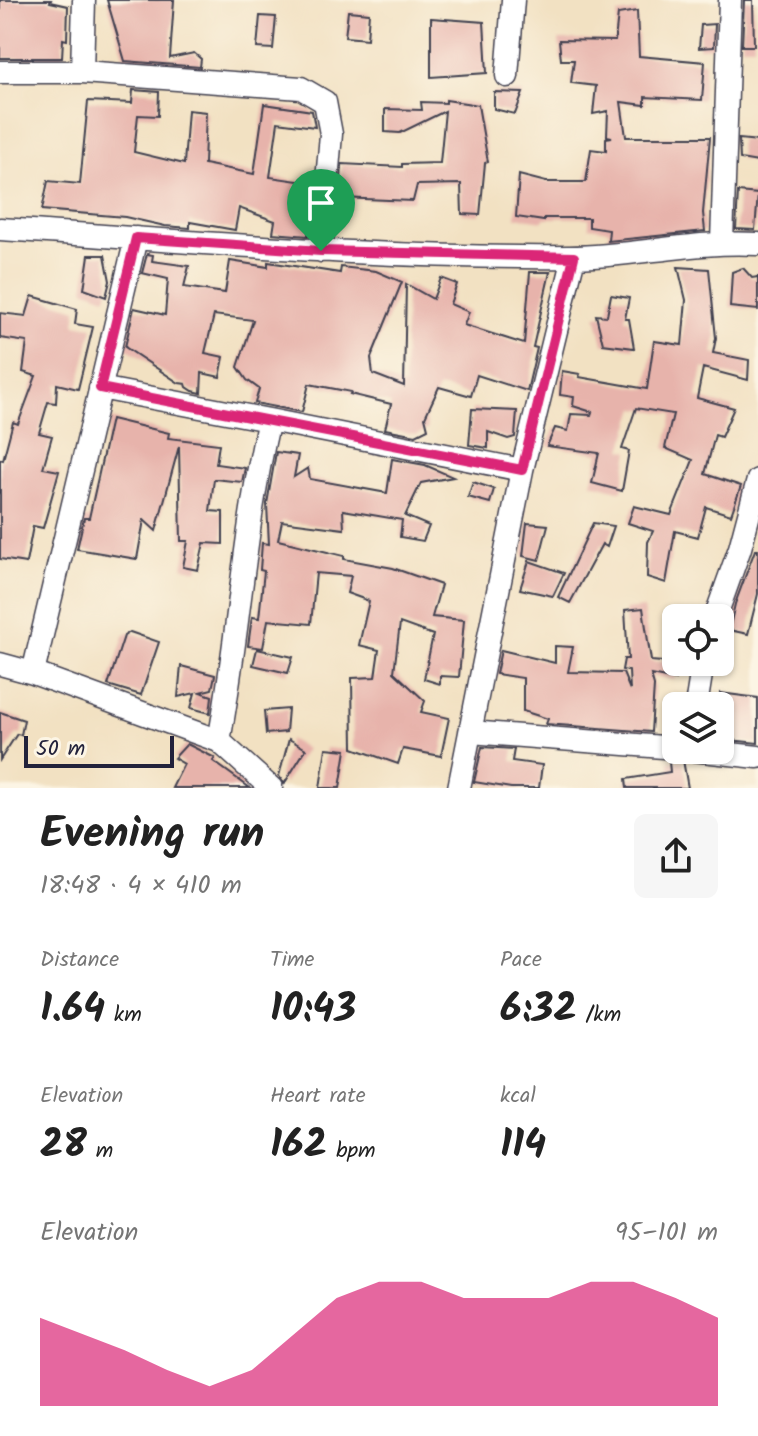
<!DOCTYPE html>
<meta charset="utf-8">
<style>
:root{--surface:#fff;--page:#f6f6f6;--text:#222;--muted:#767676;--accent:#db2777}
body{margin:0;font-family:Kalam,sans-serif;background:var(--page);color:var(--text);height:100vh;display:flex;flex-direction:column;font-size:30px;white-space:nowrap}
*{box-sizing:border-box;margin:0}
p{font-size:26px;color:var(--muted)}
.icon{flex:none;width:44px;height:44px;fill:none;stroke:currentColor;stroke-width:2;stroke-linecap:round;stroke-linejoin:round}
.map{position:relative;height:788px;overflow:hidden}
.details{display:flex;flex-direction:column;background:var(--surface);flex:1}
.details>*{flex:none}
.controls{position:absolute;left:662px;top:604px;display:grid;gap:16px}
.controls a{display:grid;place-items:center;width:72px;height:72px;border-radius:12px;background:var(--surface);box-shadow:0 2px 6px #0004;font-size:40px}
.scale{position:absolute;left:24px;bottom:20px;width:150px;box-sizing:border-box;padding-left:8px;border:4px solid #22223b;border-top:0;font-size:22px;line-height:28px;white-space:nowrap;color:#22223b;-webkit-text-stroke:6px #fcf5e5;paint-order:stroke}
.pin{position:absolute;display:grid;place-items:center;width:68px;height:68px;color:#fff;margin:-82px -34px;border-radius:50% 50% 50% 0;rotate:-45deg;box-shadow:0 0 8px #0007}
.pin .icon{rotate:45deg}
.round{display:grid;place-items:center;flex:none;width:84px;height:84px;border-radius:12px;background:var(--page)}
.head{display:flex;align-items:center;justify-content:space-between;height:136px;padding:0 40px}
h1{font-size:44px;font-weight:800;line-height:60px}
.metrics{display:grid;grid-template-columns:repeat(3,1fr);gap:12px;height:136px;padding:8px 40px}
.metrics div{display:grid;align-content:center}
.metrics b{font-size:40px;font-weight:800}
.metrics small{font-size:22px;font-weight:400}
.metrics p{font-size:22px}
.chart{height:224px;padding:16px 40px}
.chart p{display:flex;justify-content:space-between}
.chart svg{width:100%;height:144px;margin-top:8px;fill:var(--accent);opacity:.7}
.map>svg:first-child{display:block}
.building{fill:#e7b3ab}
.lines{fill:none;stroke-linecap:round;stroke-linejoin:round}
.street-casing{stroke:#413f4f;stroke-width:25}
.street{stroke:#fff;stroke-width:22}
.route-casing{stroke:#fff;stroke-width:16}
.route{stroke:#db2777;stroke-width:10}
</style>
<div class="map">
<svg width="758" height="788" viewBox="0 0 758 788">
<rect width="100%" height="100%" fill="#fcf5e5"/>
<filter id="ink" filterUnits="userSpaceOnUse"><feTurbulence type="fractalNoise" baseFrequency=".0125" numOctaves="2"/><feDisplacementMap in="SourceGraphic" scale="16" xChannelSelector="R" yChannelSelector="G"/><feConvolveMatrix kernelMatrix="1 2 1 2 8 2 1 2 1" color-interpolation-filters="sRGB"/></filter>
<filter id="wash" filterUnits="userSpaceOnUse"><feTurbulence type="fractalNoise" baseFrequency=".006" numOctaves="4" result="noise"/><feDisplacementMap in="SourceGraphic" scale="32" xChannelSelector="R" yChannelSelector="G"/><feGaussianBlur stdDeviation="1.8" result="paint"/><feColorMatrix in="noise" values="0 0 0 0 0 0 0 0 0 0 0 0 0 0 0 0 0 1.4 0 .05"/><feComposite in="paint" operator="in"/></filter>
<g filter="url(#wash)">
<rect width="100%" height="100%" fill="#f2e1c2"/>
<g id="blocks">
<!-- building -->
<path class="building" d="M0 0H51L50 2 68 6 67 40 63 39 62 58H0Z
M107 0H174L170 58 194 53 201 59 200 67 125 61Z
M744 0H753L754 46H742Z
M348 11 369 13 367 39 345 37Z
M637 11 639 56 705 62 702 100 645 97V105L621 102 626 137H710L703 213 705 231 608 241 609 230 589 227V218H544V221L516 217 519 175 546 182H586L591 149 606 151V138L612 137 607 136 608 111 593 114 596 86 571 83 574 60H561L559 40 615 41 618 14Z
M260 16 276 17 273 49 257 48Z
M431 18 484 22 487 73 431 77Z
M715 24 714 47 699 48 701 25Z
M133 90 159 92 158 116 138 115 134 152 184 164 188 110 206 112 204 164 254 174 264 104 312 111 315 127 278 122 270 177 312 183 308 236 273 233 275 221 239 208 235 230 190 222V228L165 226 125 217 42 210 48 181 80 184 88 101 132 103Z
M494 92 523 93 515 114 494 109Z
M446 100 478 105 488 162 485 163 480 215 462 214 461 184 417 185 413 201 340 198 342 164 402 167V164L440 163 445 111 400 133 385 132V109L422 110 421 102 446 103Z
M739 139 758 141V162L740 159Z
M738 192 758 194 755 230 736 229Z
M147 254 153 255 152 261 189 266 184 287 225 293 230 261 268 267V262L340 273 341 267 376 271 402 282 371 358 373 374 404 386 406 284 433 299 441 278 457 284 450 304 469 312 464 325 524 344 530 272H550L533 347 537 348 527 391 477 375 471 396 439 387 425 417 428 429 416 435 385 429 391 404 350 394 351 392 309 384 302 412 255 403 259 389 247 380 238 367 253 320 214 315 205 353 224 357 220 377 202 373 201 393 193 391 187 387 186 384 179 383 125 347 134 308 165 315 168 279 142 273Z
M89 255H105L110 281 106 297 84 289Z
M678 267 709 269 716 338 713 353 749 360 748 380 703 368 697 398 734 408 721 437 715 435 705 474 741 486 731 515 706 507 698 537 675 531 666 583 647 577 648 542 653 531 628 523 634 506 671 515 693 460 665 448 673 414 636 408 622 449 629 451 622 491 592 483 599 453 547 446 555 428 568 431 571 414 591 415 592 412 573 406 574 397 560 395 562 371 580 374 579 377 647 389 654 341 682 345 686 300Z
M743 268 752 278 758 277V310L730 307 732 272Z
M611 295 629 298 625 319H629L634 348 603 344 596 315 607 316Z
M32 296 77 309 75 324 93 327 78 389 57 384 56 403 48 402 39 433 52 436 43 468 59 471 43 528 33 526 26 563 0 559V459L3 460 13 422 18 424 36 376 23 372 27 342 0 338V313L26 316Z
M472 409 517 411 515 437 508 439 488 432V448L469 445Z
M111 419 169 433 168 438 219 444 216 464 245 468 242 482 214 479 210 511 223 512V544L204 543 198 570 183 567 188 541H181L179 446 156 531 144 520 137 559 77 549 84 518H89Z
M276 452 298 455 294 477 308 468 310 479 387 493 392 459 425 465 453 477 421 483 405 516 429 526 423 541 400 537 402 520 343 510 344 529 282 521 278 540 344 556V559L393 568 441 585 432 617 464 620 459 677 440 676V684L424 679 433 635 400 623 394 672 425 701 421 712 449 718 441 756 403 749 398 764 353 748 352 678 375 677 379 650 359 645 369 601 347 593 351 576 316 573 311 624 268 620 263 648 248 646 252 617 259 618 264 571 260 570 262 543 269 544 267 504Z
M473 482 494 489 490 503 468 497Z
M527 523 548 525 539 560 523 556Z
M593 523 614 526 607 547 602 544 570 603 558 597Z
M755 550H758V594L748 634 729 630 735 604Z
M529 561 564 573 553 596 520 589Z
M643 608 651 661 674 663 675 680 651 675 654 686 651 732 546 724 548 719 523 711V678L496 674 501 650 555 663V646L573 647 568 672 623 673 630 690 629 671 622 670 624 659H628L625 610Z
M130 632 159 642 141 695 108 685 124 636Z
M257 649 293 657 288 673 253 665Z
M181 666 215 675 212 689 200 692 212 696 210 713 191 708 195 693 178 697Z
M720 693 758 698V743L720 739Z
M288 709 286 732 266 734 264 711Z
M0 712 24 720 21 735 17 734 0 760Z
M289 739 306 749 284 784 279 776Z
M187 744 215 758 213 761 250 788H172L184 764 174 758Z
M482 747 514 749 512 761 542 765 539 788H511L474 782Z
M326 748 346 750 340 788H320Z
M683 760 688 788H627L626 779 670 772 669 762Z"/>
</g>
</g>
<g filter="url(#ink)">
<use href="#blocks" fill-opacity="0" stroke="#413f4f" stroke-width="2"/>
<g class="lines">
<!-- street casing -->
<g class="street-casing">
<path id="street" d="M84 0 82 72 301 88 325 102 331 134 321 251
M0 72H82
M507 76 513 0
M0 229C190 241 380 259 570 257 633 257 695 240 758 244
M722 242 730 0
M100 388 269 420
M715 618 740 548 758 480
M0 664 33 673 219 741 271 788
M33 673 136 238
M696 706 703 662
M470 732 676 748
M219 741C239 635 244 526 269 420L522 470
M693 750 758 757
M459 788 522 470 574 257"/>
</g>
<!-- street -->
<use href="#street" class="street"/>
</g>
</g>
<g class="lines" filter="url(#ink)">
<!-- route casing -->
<g class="route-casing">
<path id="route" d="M136 238 321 251 574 257 522 470 100 388Z"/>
</g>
<!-- route -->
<use href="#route" class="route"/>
</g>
</svg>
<div class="controls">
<a><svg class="icon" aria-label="locate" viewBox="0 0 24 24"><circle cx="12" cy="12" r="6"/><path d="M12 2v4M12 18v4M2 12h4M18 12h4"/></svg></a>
<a><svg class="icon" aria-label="layers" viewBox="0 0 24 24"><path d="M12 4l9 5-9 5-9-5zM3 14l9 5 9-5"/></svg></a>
</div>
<div class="scale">50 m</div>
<div class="pin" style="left:321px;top:251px;background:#1e9e55"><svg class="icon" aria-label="arrive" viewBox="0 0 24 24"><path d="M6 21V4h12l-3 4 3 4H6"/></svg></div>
</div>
<section class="details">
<div class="head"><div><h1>Evening run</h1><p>18:48 · 4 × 410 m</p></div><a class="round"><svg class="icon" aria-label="share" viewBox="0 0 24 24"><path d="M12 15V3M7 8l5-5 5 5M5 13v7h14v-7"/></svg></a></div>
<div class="metrics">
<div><p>Distance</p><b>1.64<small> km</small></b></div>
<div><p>Time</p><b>10:43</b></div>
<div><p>Pace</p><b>6:32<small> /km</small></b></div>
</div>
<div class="metrics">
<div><p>Elevation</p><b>28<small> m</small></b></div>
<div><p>Heart rate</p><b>162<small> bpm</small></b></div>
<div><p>kcal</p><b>114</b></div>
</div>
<div class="chart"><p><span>Elevation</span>95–101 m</p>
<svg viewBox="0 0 160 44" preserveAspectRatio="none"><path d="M0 44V17L10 22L20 27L30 33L40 38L50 33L60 22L70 11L80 6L90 6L100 11L110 11L120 11L130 6L140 6L150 11L160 17V44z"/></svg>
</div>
</section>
